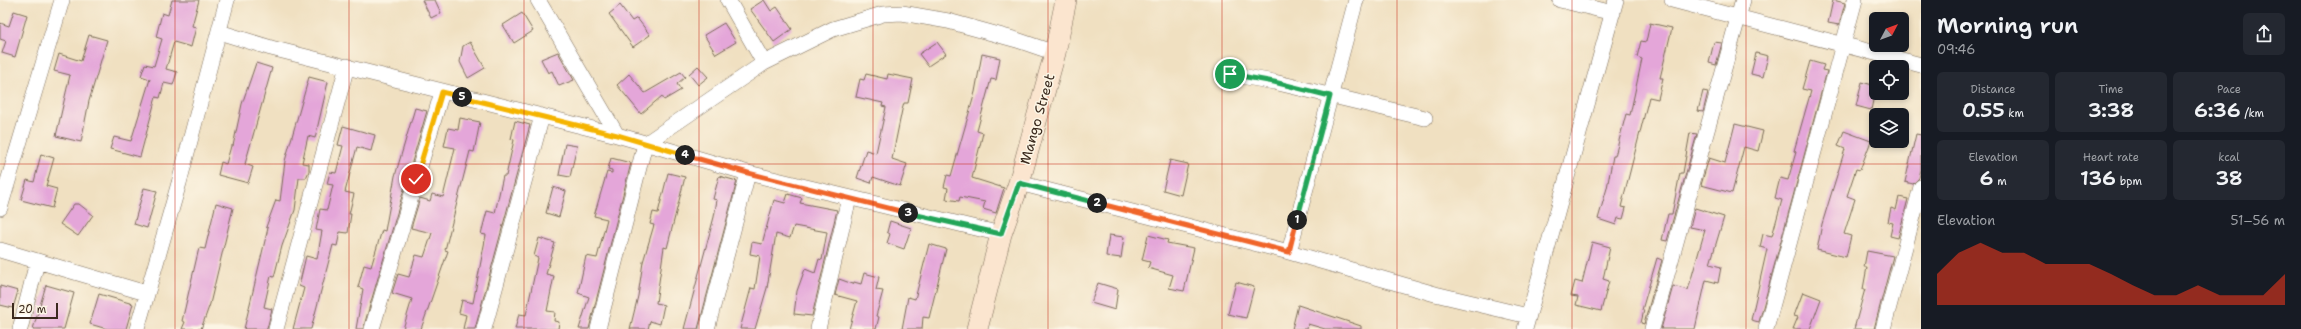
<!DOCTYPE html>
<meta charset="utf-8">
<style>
:root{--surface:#171b24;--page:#242831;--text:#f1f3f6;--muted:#9ea1a6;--accent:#c8321e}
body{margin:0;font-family:"Shantell Sans",sans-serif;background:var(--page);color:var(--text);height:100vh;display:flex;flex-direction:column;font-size:15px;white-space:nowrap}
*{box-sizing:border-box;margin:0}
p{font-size:13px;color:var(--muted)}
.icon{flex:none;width:22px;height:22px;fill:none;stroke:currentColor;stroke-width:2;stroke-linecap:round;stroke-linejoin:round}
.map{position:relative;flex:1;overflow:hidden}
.side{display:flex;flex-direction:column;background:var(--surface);width:380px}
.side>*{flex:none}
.needle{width:26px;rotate:49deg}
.fabs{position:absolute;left:1869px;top:12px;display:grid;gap:8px}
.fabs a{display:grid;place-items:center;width:40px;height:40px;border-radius:6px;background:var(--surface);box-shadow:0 2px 6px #0003;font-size:20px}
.scale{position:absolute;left:12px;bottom:10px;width:46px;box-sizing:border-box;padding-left:4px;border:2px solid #3b2a1e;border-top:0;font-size:11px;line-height:14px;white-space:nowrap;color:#3b2a1e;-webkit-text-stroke:3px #fcf5e5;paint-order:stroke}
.pin{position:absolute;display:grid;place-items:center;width:34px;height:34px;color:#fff;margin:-17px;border:2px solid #fff;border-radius:50%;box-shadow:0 1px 4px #0007}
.km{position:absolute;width:20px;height:20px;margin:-10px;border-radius:50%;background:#222;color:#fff;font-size:11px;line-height:20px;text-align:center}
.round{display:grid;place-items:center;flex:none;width:42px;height:42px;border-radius:6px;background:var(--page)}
.summary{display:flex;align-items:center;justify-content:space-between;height:68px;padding:0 16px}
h1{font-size:22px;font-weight:600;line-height:30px}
.figures{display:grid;grid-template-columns:repeat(3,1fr);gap:6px;height:68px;padding:4px 16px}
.figures div{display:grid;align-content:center;border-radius:6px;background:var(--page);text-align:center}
.figures b{font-size:20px;font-weight:600}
.figures small{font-size:11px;font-weight:400}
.figures p{font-size:11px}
.chart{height:112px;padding:8px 16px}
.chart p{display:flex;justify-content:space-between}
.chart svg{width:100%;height:72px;margin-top:4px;fill:var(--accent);opacity:.7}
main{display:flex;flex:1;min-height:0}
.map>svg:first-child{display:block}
.building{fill:#e4a6d9}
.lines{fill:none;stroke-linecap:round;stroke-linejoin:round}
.street-casing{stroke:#7a6a57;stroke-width:16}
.secondary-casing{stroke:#7a6a57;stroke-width:22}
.street{stroke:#fff;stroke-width:15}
.secondary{stroke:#fbe5cf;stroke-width:21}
.split-1-casing{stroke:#fff;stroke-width:8}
.split-2-casing{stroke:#fff;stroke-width:8}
.split-3-casing{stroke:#fff;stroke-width:8}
.split-4-casing{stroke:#fff;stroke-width:8}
.split-5-casing{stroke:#fff;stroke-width:8}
.split-6-casing{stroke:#fff;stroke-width:8}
.split-1{stroke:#22a559;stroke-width:5}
.split-2{stroke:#f0652b;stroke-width:5}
.split-3{stroke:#22a559;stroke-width:5}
.split-4{stroke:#f0652b;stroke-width:5}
.split-5{stroke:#f5b400;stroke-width:5}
.split-6{stroke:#f5b400;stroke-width:5}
.grid{fill:none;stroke:#c8321e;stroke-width:1;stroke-opacity:0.55}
.labels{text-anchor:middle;stroke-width:3;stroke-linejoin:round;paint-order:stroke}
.street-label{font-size:14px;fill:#3b2a1e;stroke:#fcf5e5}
</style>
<main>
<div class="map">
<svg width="1921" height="329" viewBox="0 0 1921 329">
<rect width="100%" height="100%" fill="#fcf5e5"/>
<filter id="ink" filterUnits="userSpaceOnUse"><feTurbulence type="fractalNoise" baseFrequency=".025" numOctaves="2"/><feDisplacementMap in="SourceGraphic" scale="8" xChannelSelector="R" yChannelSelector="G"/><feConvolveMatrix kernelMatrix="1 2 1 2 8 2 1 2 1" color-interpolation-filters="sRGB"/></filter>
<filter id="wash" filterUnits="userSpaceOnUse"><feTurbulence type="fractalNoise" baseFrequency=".012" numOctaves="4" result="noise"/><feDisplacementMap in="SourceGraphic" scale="16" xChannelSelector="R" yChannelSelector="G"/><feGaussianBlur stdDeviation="0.9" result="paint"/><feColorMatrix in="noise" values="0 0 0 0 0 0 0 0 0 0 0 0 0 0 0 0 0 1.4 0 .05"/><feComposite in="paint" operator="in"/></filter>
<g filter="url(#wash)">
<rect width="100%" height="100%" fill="#f0e0c1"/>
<g id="blocks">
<!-- building -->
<path class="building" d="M172 0H199L192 26 196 27 191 47 174 42 166 69 177 72 173 85 164 83 160 98 156 97 140 157 110 149 114 137 131 141 150 79 141 76 145 64 154 66 162 39 156 37 162 13 168 15Z
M422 0H435L441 13 431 18Z
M764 0 771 11 777 7 792 29 774 42 750 9Z
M1833 0 1845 3 1839 25 1828 23Z
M620 5 632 21 637 18 650 35 633 47 609 14Z
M14 11 27 15 15 57 2 53 6 41 0 39V23L9 26Z
M522 13 533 31 514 43 503 25Z
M724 23 736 42 716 54 704 35Z
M1650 23 1672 28 1660 78H1663L1658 99 1649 97 1621 207 1626 208 1623 219 1618 218 1616 225 1598 219 1607 188 1613 156H1615L1626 114 1630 115 1642 59 1637 57 1641 41 1646 42Z
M89 35 107 40 89 101 81 142 56 136 70 75 54 71 59 54 81 61Z
M470 42 485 68 468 78 460 62 463 46Z
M937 42 946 54 928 66 919 54Z
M1714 42 1722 43 1716 65 1709 63Z
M558 52 574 80 559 86 552 71 548 73 541 59Z
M1756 53 1768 56 1763 77 1751 74Z
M982 54 1000 58 996 80 991 79 977 131 983 133 972 178 1004 188 996 213 983 209 985 202 960 197 959 201 946 199 948 188 944 187 947 175 951 176 975 92Z
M1810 61 1824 65 1822 70 1827 71 1759 322 1751 320 1767 249 1760 247 1763 234 1772 236 1782 200 1775 198 1780 178 1788 180 1796 152 1794 151 1811 91 1802 89Z
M256 63 272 68 245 164 253 167 248 183 218 175 221 162 226 164 231 146H233L242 104Z
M698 66 708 77 698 85 689 74Z
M681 72 685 77 677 84 681 90 664 100 662 96 641 114 617 85 629 74 645 93Z
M866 74 887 79 888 74 913 79 908 103H904L902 110 892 159 907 164 900 186 873 177 871 183 857 178 866 150 876 153 886 107 882 106 883 103 856 97 860 79 864 80Z
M309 77 328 82 315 138 308 136 302 163 309 164V171L306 178H299L295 210 282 246 274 277 271 276 264 307 272 309 267 329H244L268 228 266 227 276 200 280 201 285 161Z
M1862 82 1876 86 1871 110 1856 106Z
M1703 91 1708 92 1703 112 1698 111Z
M415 108 427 111 363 329H356L363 289 358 287 364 265 371 267 382 230 385 231 395 176Z
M460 118 480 122 474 152 470 151 445 250 448 251 421 329H403L412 299 392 293 398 274 409 277 416 255 424 257 432 233 411 228 420 198 430 201 432 194 443 197 455 148 444 146 448 128 458 130Z
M515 121 530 125 475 329H463L466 315 459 313 462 300 473 303 486 235 481 234 487 211 495 213 503 176H506L514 140 511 139Z
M1735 124 1763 131 1758 151 1744 147 1732 193 1701 185 1709 158 1725 163Z
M343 126 375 135 371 151 357 147 345 192 354 194 349 214H351L348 233 340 232 337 246 333 245 311 329H293L304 288 299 286 306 256 317 259 322 231 316 230 320 209 327 210 333 185 327 184 330 172 336 173 343 146 338 145Z
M1844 131 1871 141 1860 170 1856 169 1847 196 1855 199 1844 234 1851 236 1846 257 1817 250 1822 224 1845 149 1838 146Z
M1690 133 1697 134 1667 241 1662 240 1668 214H1672L1680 173H1683Z
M1916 134 1921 135V169L1919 178 1913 184 1905 182Z
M565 144 577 146 570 177 559 175Z
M41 154 54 158 46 186 57 189 52 208 21 200 27 180 34 182Z
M611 158 631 163 589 329H579L589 297 578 293 586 256 597 258 607 219 594 216 607 172 612 173V170L608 169Z
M1170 160 1188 164 1181 195 1163 190Z
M668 173 685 177 667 248 664 247 656 303 664 305 660 324 650 321 648 329H630L638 296 643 262 654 225 650 224 653 212 658 213Z
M719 176 737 181 698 329H684L714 217 717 200 713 199Z
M553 187 566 191 559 217 546 213Z
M144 188 157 191 147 228 134 224Z
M788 194 802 198 800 203 837 210 812 316 794 314 797 291 805 269 815 273 819 259 822 260 827 232 794 226 790 238 776 234 767 288 755 329H740L751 288 755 289 760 256 750 254 752 242 762 244 774 200 785 203Z
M1899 197 1908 199 1898 238 1890 236 1893 223 1888 222 1891 208 1896 210Z
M216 203 233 208 210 304 201 329H182L185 322 182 321 199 248 205 249Z
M74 204H79L93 215 78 236 60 224Z
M1695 208 1724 217 1710 264 1721 267 1718 283 1706 280 1695 329H1661L1673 286 1688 290 1705 230 1690 227Z
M890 221 911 228 904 249 887 243 890 234 887 232Z
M1109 235 1124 237 1121 258 1106 256Z
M1148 235 1168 240 1167 243 1194 248 1184 291 1169 288 1173 275 1148 268 1150 262 1142 260Z
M539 238 555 243 546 274 554 276 547 311 555 312 554 321 559 322 558 329H515L519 314 526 315 538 258 534 256Z
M1592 242 1610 247 1603 279 1609 281 1601 311 1576 305 1578 297 1571 296 1575 281 1582 283Z
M929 244 946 249 929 318 923 317 922 329H902L908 297 915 299Z
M1867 251 1893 256 1874 329H1854L1865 289H1863L1867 267H1864Z
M1657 258 1662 260 1644 324 1641 323 1644 310H1642Z
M864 273 879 277 876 290 883 291 876 316 879 317 876 329H849L857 301 835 295 839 279 853 284 854 282 861 284Z
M1236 282 1254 287 1246 318 1228 314Z
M1098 283 1118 289 1115 310 1091 303Z
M46 285 74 293 64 329H33Z
M0 286 18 291 13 308 0 305Z
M1803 292 1821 299 1810 329H1793L1798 317 1794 316Z
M99 294 133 304 126 329H107L90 324Z
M1298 305 1361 326V329H1325L1308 324 1307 329H1292Z"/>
</g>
</g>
<g filter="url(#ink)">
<use href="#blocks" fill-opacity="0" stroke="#7a6a57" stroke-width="1"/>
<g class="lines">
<!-- street casing -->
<g class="street-casing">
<path id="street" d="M538 0 617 135
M728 0 764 63
M1560 0 1613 13
M1672 0 1921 65
M219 32 271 48 617 135 748 173 1001 234
M1230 74 1274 82 1425 118
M1019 183 1289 252 1435 294 1528 316
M0 208 62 0
M0 250 146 293
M1289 252 1356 0
M20 329 37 262
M137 329 179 183 227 0
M276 329 347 66
M372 329 442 92
M484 329 542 116
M598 329 645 144 764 63 833 29 883 14 902 13 948 21 1017 40 1055 53
M707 329 748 173
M818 329 849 198
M1525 329 1616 0
M1652 329 1743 0
M1766 329 1855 0
M1883 329 1921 187"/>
</g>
<!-- secondary casing -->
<g class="secondary-casing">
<path id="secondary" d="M977 329 1001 234 1019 183 1055 53 1066 0"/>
</g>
<!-- street -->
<use href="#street" class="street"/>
<!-- secondary -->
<use href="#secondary" class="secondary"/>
</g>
</g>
<g class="lines" filter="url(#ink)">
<!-- split-1 casing -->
<g class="split-1-casing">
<path id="split-1" d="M1230 74 1274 82 1330 96 1297 220"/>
</g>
<!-- split-2 casing -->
<g class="split-2-casing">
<path id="split-2" d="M1097 203 1289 252 1297 220"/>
</g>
<!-- split-3 casing -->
<g class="split-3-casing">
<path id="split-3" d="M908 213 1001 234 1019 183 1097 203"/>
</g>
<!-- split-4 casing -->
<g class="split-4-casing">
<path id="split-4" d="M685 155 748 173 908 213"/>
</g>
<!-- split-5 casing -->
<g class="split-5-casing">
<path id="split-5" d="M462 97 617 135 685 155"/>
</g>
<!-- split-6 casing -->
<g class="split-6-casing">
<path id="split-6" d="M416 179 442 92 462 97"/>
</g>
<!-- split-1 -->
<use href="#split-1" class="split-1"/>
<!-- split-2 -->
<use href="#split-2" class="split-2"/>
<!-- split-3 -->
<use href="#split-3" class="split-3"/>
<!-- split-4 -->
<use href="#split-4" class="split-4"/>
<!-- split-5 -->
<use href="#split-5" class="split-5"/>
<!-- split-6 -->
<use href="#split-6" class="split-6"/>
</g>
<!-- grid -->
<path class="grid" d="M175 0V329M349 0V329M524 0V329M699 0V329M873 0V329M1048 0V329M1222 0V329M1397 0V329M1572 0V329M1746 0V329M0 164H1921"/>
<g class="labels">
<!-- street labels -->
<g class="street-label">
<text transform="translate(1037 119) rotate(-74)" y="5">Mango Street</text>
</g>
</g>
</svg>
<div class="fabs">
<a><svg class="needle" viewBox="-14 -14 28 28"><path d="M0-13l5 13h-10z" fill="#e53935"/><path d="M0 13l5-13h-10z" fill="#9ea1a6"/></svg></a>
<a><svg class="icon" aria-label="locate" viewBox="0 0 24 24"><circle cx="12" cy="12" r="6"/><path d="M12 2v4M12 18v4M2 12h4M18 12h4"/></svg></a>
<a><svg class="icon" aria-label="layers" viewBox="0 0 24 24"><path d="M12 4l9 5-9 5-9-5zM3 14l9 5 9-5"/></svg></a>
</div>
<div class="scale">20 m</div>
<div class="pin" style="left:1230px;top:74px;background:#1e9e55"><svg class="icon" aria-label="arrive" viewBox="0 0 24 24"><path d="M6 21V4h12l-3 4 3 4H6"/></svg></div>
<div class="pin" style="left:416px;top:179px;background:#d93025"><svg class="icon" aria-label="check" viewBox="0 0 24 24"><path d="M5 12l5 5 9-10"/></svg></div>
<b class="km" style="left:1297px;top:220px">1</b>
<b class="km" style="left:1097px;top:203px">2</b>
<b class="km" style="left:908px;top:213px">3</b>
<b class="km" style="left:685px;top:155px">4</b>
<b class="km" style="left:462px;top:97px">5</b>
</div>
<section class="side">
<div class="summary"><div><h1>Morning run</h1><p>09:46</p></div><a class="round"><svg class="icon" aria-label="share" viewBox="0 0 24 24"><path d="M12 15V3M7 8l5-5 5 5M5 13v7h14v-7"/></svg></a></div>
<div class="figures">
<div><p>Distance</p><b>0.55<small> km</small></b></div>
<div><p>Time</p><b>3:38</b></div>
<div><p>Pace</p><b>6:36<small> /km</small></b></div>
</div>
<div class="figures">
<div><p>Elevation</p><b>6<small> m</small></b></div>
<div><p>Heart rate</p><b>136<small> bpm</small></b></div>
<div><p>kcal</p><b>38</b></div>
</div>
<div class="chart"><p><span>Elevation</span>51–56 m</p>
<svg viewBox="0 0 160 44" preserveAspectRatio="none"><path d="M0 44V25L10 12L20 6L30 12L40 12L50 19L60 19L70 19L80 25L90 32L100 38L110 38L120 32L130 38L140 38L150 38L160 25V44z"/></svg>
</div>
</section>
</main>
